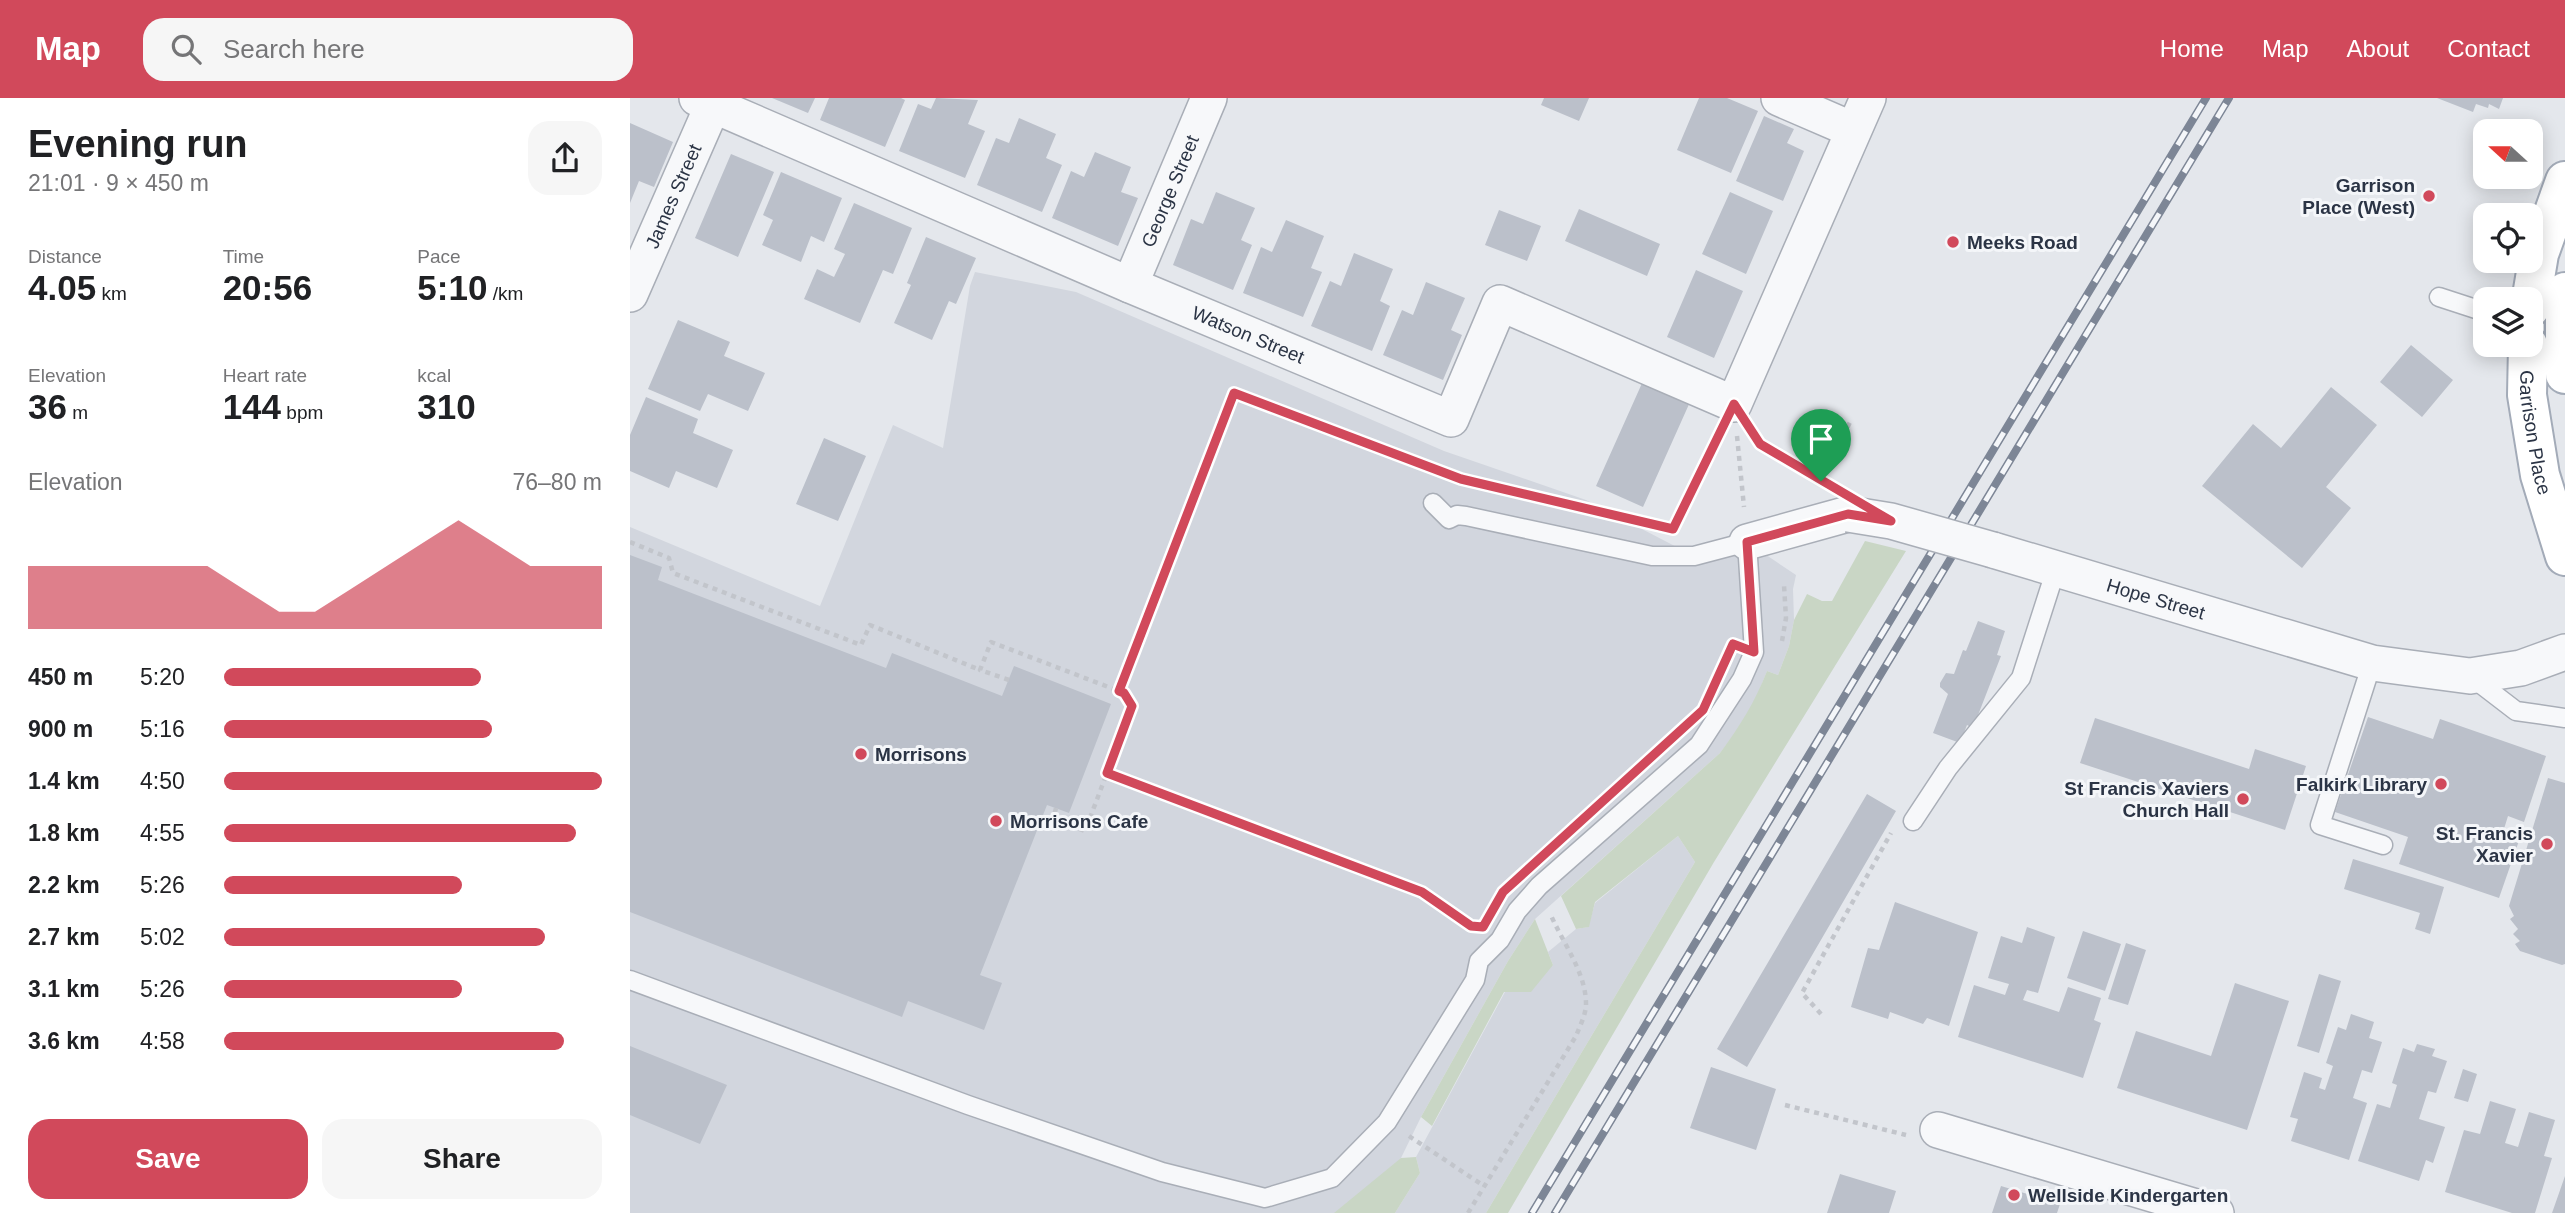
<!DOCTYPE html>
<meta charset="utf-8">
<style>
:root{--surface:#fff;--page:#f6f6f6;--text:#202124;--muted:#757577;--accent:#d1495b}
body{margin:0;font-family:Arial,sans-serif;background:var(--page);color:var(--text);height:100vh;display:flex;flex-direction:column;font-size:26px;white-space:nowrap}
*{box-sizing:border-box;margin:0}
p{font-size:23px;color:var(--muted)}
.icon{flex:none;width:38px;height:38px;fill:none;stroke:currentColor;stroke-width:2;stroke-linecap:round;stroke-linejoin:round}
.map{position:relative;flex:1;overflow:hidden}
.panel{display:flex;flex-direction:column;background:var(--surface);width:630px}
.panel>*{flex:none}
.needle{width:46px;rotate:291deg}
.fabs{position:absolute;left:1843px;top:21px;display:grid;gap:14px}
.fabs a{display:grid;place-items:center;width:70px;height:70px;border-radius:14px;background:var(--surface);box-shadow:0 4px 18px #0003;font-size:35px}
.pin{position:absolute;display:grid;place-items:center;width:60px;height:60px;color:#fff;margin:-72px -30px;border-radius:50% 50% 50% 0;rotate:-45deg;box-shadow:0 0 7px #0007}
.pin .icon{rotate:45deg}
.round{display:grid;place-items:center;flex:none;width:74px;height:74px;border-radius:21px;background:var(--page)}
.head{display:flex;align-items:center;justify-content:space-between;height:119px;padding:0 28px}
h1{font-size:38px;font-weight:700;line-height:52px}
.metrics{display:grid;grid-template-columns:repeat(3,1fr);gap:10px;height:119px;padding:7px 28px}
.metrics div{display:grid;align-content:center}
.metrics b{font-size:35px;font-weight:700}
.metrics small{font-size:19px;font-weight:400}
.metrics p{font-size:19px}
.chart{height:196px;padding:14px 28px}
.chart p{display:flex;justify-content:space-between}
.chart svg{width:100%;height:126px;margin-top:7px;fill:var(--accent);opacity:.7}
.cta{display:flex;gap:14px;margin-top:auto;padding:14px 28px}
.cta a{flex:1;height:80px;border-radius:21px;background:var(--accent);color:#fff;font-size:28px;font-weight:700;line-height:80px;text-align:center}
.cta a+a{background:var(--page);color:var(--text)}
ul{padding:0 28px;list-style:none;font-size:23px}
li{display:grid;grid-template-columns:112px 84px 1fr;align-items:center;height:52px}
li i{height:18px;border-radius:9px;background:var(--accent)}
header{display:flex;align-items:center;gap:42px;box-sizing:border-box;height:98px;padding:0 35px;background:var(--accent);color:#fff}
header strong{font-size:33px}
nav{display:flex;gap:38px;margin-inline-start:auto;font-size:24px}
.search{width:490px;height:63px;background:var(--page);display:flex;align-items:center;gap:18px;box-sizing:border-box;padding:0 24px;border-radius:21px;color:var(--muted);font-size:26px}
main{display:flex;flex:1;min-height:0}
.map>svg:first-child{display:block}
.built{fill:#d2d6de}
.green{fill:#c9d6c5}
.building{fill:#bbc0ca}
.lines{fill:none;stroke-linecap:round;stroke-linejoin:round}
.service-casing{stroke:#a9aeb7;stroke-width:21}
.minor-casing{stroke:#a9aeb7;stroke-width:38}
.primary-casing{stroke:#a3abb8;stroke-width:42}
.path{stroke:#c2c5cb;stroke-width:4.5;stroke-dasharray:5 5;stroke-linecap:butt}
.service{stroke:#f7f8fa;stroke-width:18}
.minor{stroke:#f7f8fa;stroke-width:35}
.primary{stroke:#fff;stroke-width:38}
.rail-casing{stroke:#7d8696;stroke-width:8}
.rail{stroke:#f4f6f9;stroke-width:5;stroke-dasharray:16;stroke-linecap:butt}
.minor-bridge-casing{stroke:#a9aeb7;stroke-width:38;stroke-linecap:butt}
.minor-bridge{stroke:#f7f8fa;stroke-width:35}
.route-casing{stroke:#fff;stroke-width:14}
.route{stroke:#d1495b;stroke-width:9}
.poi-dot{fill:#d1495b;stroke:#f4f6f9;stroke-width:2.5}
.labels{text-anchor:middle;stroke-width:6;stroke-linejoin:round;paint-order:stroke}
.poi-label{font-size:19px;font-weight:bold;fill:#2b3445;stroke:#f4f6f9;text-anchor:end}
.street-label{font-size:19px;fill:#2b3445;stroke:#f4f6f9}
</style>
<header>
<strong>Map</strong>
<div class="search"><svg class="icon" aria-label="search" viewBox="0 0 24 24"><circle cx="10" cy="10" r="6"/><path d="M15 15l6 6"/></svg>Search here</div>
<nav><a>Home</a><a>Map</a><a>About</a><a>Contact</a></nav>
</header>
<main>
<section class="panel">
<div class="head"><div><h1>Evening run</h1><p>21:01 · 9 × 450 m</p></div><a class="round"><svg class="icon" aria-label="share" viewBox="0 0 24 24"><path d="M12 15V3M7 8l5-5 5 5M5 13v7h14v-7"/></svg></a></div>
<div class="metrics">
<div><p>Distance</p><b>4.05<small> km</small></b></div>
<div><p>Time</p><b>20:56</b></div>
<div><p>Pace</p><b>5:10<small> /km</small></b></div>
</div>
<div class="metrics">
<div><p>Elevation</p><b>36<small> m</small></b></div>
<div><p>Heart rate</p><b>144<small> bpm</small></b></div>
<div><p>kcal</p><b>310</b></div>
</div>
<div class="chart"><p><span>Elevation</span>76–80 m</p>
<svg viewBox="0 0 160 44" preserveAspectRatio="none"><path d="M0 44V22L10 22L20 22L30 22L40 22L50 22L60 30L70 38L80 38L90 30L100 22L110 14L120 6L130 14L140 22L150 22L160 22V44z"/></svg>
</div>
<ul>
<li><b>450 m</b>5:20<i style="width:68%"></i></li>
<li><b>900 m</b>5:16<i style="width:71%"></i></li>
<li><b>1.4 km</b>4:50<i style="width:100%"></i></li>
<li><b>1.8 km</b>4:55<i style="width:93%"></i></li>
<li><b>2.2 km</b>5:26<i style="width:63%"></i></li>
<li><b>2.7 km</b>5:02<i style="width:85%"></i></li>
<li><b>3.1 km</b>5:26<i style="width:63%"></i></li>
<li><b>3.6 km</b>4:58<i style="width:90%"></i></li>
</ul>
<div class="cta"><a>Save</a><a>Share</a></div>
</section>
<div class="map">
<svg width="1935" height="1115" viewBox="0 0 1935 1115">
<rect width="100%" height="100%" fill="#e4e7ec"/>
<!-- built -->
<path class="built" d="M345 174 446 194 814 353 956 402 1064 458 1117 444 1166 477 1163 491 1164 522 1159 548 1148 577 1137 573 1125 603 1110 629 1090 655 905 821 878 863 791 1019 771 1060 739 1115H0V429L190 508 263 327 313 350 340 188Z
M1048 738 1065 764 856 1115H765L790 1075 786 1059 793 1046 875 894 923 867 918 854 946 831 958 829 965 805Z"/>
<!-- green -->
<path class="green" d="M1235 443 1276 453 1084 764 878 1115H856L1065 764 1048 738 965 804 959 829 946 831 931 798 1090 655C1110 628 1125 604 1137 573L1148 577 1159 548 1164 522 1177 496 1192 503H1202Z
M905 821 923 867 901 894H874L802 1028 791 1019 878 863Z
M786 1059 790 1075 765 1115H704L771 1060Z"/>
<!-- building -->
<path class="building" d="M142 0H185L178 15Z
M199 0H271L275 2 255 49 190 22Z
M306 0 348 2 338 26 355 33 335 80 269 53 288 6 301 11Z
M914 0H959L949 23 911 7Z
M1069 0H1097L1128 13 1101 75 1047 52Z
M1807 0H1873L1869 11 1859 6 1858 10 1846 6 1843 14Z
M1134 18 1164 31 1157 45 1174 53 1153 103 1106 83Z
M389 20 426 36 416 60 432 67 412 114 347 87 366 40 379 45Z
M0 25 43 44 24 89 9 83 0 105Z
M465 54 501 69 491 94 508 100 488 148 422 120 441 73 454 79Z
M101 56 144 74 108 159 65 140Z
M151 74 212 100 194 144 181 138 171 164 132 147 143 122 133 117Z
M586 94 625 110 611 142 622 147 603 192 543 167 561 121 573 126Z
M1100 94 1143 113 1116 176 1072 156Z
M224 105 282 130 263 176 253 172 230 225 174 201 187 171 204 179 215 156 204 151Z
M949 111 1030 146 1017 178 935 143Z
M869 112 911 128 897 163 855 147Z
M656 122 694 138 681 170 692 174 673 219 613 195 631 149 642 154Z
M296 139 346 160 326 206 319 203 302 242 264 225 281 187 277 185Z
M724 155 763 171 750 203 760 208 742 253 681 228 700 183 711 188Z
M1066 172 1113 193 1084 260 1037 239Z
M796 184 835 200 821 232 832 237 813 282 753 257 772 212 783 217Z
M48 222 100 244 94 258 135 275 118 313 78 296 70 313 18 291Z
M1781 247 1823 282 1792 319 1750 284Z
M1013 283 1060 304 1013 409 966 388Z
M1701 289 1747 327 1696 389 1721 410 1672 470 1572 388 1623 326 1651 350Z
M16 299 68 321 63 335 103 352 87 390 46 373 39 390 0 373V337Z
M194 340 236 358 208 423 166 406Z
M0 457 32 469 28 482 256 570 262 555 372 598 384 568 481 606 439 715 417 707 350 877 372 885 354 932 278 903 272 919 0 814Z
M1348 523 1375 533 1367 557 1371 558 1343 630 1337 627 1330 645 1303 635 1318 596 1310 589V585L1316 575 1324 576 1333 552 1336 553Z
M1738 619 1803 641 1810 621 1916 658 1894 724 1878 718 1874 731 1891 737 1869 800 1769 766 1778 739 1705 714Z
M1465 620 1619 671 1625 651 1676 668 1655 732 1450 665Z
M1918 680 1935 685V866L1932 867 1890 853 1885 846 1890 843 1883 836 1888 831 1880 821 1884 818 1879 808Z
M1237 696 1266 713 1117 969 1087 951Z
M1723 761 1814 789 1800 836 1785 831 1790 815 1714 791Z
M1265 804 1348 834 1319 928 1297 920 1293 926 1260 914 1258 921 1221 909 1238 850 1249 852Z
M1397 829 1425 839 1408 895 1397 892 1393 902 1429 914 1438 889 1471 900 1464 922 1471 925 1453 980 1328 939 1344 887 1375 897 1379 886 1358 880 1371 838 1392 845Z
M1453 833 1491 846 1475 893 1437 880Z
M1496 845 1516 852 1498 907 1478 901Z
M1689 876 1711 883 1689 955 1667 948Z
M1605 885 1659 903 1617 1032 1487 990 1506 933 1581 958Z
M1721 916 1744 924 1739 940 1752 944 1742 975 1732 972 1723 1000 1737 1005 1719 1062 1661 1043 1668 1021 1660 1019 1674 974 1692 980 1689 990 1695 992 1703 968 1696 965 1708 929 1716 932Z
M1787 946 1805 951 1802 958 1817 963 1806 995 1798 993 1789 1021 1815 1029 1803 1065 1796 1062 1789 1083 1728 1063 1747 1006 1760 1010 1767 987 1762 985 1773 950 1784 954Z
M0 948 97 987 70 1046 0 1017Z
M1081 969 1146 991 1126 1052 1060 1030Z
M1833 971 1847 976 1838 1004 1824 1000Z
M1860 1003 1886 1011 1875 1045 1888 1049 1899 1014 1925 1022 1914 1058 1922 1060 1905 1115H1882L1815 1094 1834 1032 1850 1036Z
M1210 1076 1266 1093 1259 1115H1197Z
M1935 1078V1115H1922Z
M1371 1088 1430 1106 1427 1115H1362Z"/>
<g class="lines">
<!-- service casing -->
<g class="service-casing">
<path id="service" d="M1809 199 1855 214
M1742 565 1690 727 1753 747
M1843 580 1886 613 1935 620
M1283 723 1318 670 1391 580 1426 471
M0 882 338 1007 532 1074 635 1100 702 1080 757 1024 845 882 849 863 870 842 887 813 909 788 1069 647 1112 581 1124 554 1117 444 1064 458H1022L836 418 827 417 819 421 803 405"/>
</g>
<!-- minor casing -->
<g class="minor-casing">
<g id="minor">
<path id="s1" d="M67 0 500 187 821 321 870 205 1104 306 1238 0"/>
<path d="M1149 0 1223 32"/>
<path id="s2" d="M500 187 579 0"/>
<path id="s3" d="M0 196 86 0"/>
<path d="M1117 444 1218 416"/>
<path id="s4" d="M1363 452 1742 565 1840 578 1891 570 1935 554"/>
<path d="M1308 1032 1586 1115"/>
</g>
</g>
<!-- primary casing -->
<g class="primary-casing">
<g id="primary">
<path d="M1935 194V276"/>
<path d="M1900 210 1909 156 1935 83"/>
<path id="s5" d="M1898 247 1897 297 1910 377 1935 458"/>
</g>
</g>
<!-- path -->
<path class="path" d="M1121 333 1130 346 1196 386
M1107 338 1114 409
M1191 383 1220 324
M0 444 39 460 43 475 231 547 240 527 350 572
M1152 543 1156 520 1154 487
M379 582 350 572 361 544 494 595 502 608 477 675
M489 593 604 295 831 381 1043 431 1089 337
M426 710 423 722 455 733 477 675 792 794 841 828H845
M1191 916 1172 895 1261 735
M1155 1007 1276 1037
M779 1038 854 1088
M838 1115 946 938C950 928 956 916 956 906 956 874 932 844 920 815"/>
<!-- service -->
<use href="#service" class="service"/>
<!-- minor -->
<use href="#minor" class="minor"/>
<!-- primary -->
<use href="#primary" class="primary"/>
<!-- rail casing -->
<g class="rail-casing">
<path id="rail" d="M902 1115 1576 0
M925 1115 1599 0"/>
</g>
<!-- rail -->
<use href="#rail" class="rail"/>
<!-- minor-bridge casing -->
<g class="minor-bridge-casing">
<path id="minor-bridge" d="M1218 416 1261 423 1363 452"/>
</g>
<!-- minor-bridge -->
<use href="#minor-bridge" class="minor-bridge"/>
</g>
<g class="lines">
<!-- route casing -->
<g class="route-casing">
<path id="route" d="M604 295 831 381 1043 431 1104 306 1130 346 1261 423 1218 416 1117 444 1124 554 1103 546 1073 612 873 794 853 829 841 828 792 794 477 675 502 608 494 595 489 593Z"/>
</g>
<!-- route -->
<use href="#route" class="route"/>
</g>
<!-- markers -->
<g class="poi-dot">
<circle cx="1799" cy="98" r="7"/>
<circle cx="1323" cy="144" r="7"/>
<circle cx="231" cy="656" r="7"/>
<circle cx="1811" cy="686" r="7"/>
<circle cx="1613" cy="701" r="7"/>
<circle cx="366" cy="723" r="7"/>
<circle cx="1917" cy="746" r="7"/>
<circle cx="1384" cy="1097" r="7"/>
</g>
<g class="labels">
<!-- poi labels -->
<g class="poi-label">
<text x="1785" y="94">Garrison<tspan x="1785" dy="22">Place (West)</tspan></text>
<text x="1337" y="151" text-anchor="start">Meeks Road</text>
<text x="245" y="663" text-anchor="start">Morrisons</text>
<text x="1797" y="693">Falkirk Library</text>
<text x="1599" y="697">St Francis Xaviers<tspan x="1599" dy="22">Church Hall</tspan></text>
<text x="380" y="730" text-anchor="start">Morrisons Cafe</text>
<text x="1903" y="742">St. Francis<tspan x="1903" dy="22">Xavier</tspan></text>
<text x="1398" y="1104" text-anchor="start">Wellside Kindergarten</text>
</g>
<!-- street labels -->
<g class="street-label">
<text dy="7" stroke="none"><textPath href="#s2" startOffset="102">George Street</textPath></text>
<text dy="7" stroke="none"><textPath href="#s3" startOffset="107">James Street</textPath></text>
<text dy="7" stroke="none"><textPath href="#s1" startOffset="600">Watson Street</textPath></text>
<text dy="7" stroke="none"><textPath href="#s5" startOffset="88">Garrison Place</textPath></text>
<text dy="7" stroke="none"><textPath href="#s4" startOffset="170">Hope Street</textPath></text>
</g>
</g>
</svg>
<div class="fabs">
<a><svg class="needle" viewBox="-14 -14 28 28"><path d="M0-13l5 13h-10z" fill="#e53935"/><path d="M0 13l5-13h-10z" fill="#757577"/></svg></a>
<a><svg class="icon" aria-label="locate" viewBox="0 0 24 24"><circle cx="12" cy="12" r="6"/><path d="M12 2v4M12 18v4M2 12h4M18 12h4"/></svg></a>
<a><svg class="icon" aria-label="layers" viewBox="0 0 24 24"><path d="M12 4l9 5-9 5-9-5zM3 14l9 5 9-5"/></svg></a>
</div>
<div class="pin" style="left:1191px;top:383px;background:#1e9e55"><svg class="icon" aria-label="arrive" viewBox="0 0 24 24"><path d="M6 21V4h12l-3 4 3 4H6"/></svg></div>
</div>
</main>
